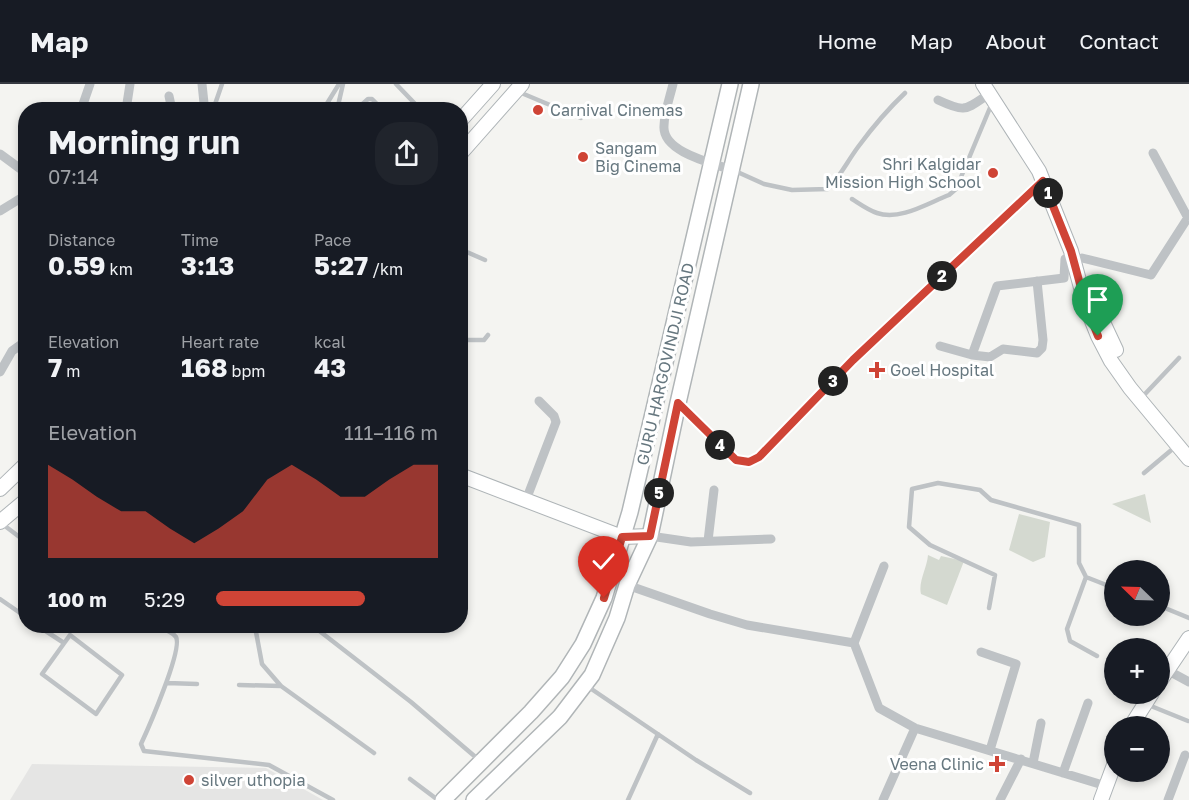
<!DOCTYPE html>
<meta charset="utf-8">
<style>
:root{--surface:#171b24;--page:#20242c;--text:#f1f3f6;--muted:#9ea1a6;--line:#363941;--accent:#cf4436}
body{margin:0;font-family:"Golos Text",sans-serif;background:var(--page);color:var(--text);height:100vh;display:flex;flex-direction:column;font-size:22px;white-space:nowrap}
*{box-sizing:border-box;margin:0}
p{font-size:20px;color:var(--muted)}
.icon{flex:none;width:33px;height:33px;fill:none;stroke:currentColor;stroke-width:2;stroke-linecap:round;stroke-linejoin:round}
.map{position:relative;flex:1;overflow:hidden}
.panel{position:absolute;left:18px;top:18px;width:450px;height:531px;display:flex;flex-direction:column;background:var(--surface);border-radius:24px;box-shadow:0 3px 9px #0003}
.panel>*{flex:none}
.needle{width:39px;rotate:293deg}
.fabs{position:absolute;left:1104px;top:476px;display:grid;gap:12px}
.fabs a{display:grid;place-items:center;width:66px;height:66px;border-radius:50%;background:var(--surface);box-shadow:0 3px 9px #0003;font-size:30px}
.pin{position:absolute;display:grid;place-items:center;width:51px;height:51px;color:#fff;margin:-62px -26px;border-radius:50% 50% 50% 0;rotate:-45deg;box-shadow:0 0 6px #0007}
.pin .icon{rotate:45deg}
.km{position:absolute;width:30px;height:30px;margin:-15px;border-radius:50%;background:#222;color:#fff;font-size:16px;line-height:30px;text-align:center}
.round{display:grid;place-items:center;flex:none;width:63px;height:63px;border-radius:24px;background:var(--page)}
.head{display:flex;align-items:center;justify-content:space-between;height:102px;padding:0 30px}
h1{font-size:33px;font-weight:700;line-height:45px}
.figures{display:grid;grid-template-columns:repeat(3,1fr);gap:9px;height:102px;padding:6px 30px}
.figures div{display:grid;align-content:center}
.figures b{font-size:26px;font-weight:700}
.figures small{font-size:16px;font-weight:400}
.figures p{font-size:16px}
.chart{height:168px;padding:12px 30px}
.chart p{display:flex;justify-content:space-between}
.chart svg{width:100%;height:108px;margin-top:6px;fill:var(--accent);opacity:.7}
ul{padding:0 30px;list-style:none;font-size:20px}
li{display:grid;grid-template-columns:96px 72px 1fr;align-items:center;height:45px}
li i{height:15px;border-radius:8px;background:var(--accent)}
header{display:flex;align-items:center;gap:36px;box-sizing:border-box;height:84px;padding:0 30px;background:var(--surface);border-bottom:2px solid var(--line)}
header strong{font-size:28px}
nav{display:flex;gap:33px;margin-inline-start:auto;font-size:21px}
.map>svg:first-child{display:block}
.built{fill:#e5e5e4}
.green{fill:#d4d9d0}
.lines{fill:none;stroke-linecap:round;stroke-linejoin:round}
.secondary-casing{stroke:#aeb4b7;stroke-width:16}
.primary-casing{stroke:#b0b5b7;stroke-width:18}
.lane{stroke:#bec2c5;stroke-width:4.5}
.street{stroke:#bec2c5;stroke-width:9}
.secondary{stroke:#fff;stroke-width:14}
.primary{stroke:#fff;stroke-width:15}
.route-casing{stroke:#fff;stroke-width:12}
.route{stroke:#cf4436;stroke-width:8}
.poi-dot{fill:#cf4436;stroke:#fff;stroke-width:2}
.labels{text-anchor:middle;stroke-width:6;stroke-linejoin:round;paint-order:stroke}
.poi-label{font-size:16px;fill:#66777f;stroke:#fff;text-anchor:start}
.street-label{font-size:16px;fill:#66777f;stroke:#fff}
</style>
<header>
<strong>Map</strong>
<nav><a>Home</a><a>Map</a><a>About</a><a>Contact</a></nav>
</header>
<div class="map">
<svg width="1189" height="716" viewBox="0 0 1189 716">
<rect width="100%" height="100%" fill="#f4f4f1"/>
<!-- built -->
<path class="built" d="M32 680 266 684 323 716H10Z"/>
<!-- green -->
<path class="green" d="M1145 410 1151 439 1112 420Z
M1019 430 1050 438 1045 473 1033 478 1009 466Z
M928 471 939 476 941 472 964 477 947 521 921 510C918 498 927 484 928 471Z"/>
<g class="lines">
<!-- secondary casing -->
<g class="secondary-casing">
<path id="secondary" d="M983 0 1039 87 1071 167 1086 222 1098 252 1111 277 1130 304 1189 375
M460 37 493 0
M460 70 522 0
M1090 201 1101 234 1116 266
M460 391 622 453 650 452
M0 405 26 380
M0 438 26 416
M1160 597 1189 554
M1131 642 1152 609
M1101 716 1114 681"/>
</g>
<!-- primary casing -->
<g class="primary-casing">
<path id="primary" d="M443 716 531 628 562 593 583 560 604 514 630 428 730 0
M474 716 560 633 592 591 617 534 627 501 650 452 678 319 751 0"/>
</g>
<!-- lane -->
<path class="lane" d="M396 0 421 26
M519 8 581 34
M213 26 222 0
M323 26 339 0
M337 26 343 0
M356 26 368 15H372L383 26
M733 86 764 100 792 106 828 105C841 91 847 78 858 63 872 44 888 25 905 9
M852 115C860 120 868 126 877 129 900 137 928 119 949 111L956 105 992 19
M460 165 485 176
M460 256H484L488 251
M1145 310 1179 274
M682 323 737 376 749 378 759 373 853 276
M1144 389 1175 363
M1 439 26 458
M1086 493 1067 545 1070 557 1097 572
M0 515 26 533
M1160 522 1189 534
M989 524 995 491 930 461 909 443 912 405 938 399 980 406 991 416 1079 441V479L1086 493 1114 504
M38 542 64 559
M156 542C161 544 173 548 176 553 183 565 148 645 141 660L144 667 269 681 333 716
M263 542 256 548 262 580 281 602 374 669
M313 542 411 618 479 676
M70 551 122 591 96 630 42 590Z
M167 599 197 600
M239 601 281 602
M587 602 696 676 750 709
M1146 620 1188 637
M410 695 438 716
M628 716 658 650"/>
<!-- street -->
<path class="street" d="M673 0C670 13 664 29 664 42 662 68 712 79 732 86
M169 12 172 26
M938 16C966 29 965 26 989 10
M81 26 90 0
M126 26 130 0
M191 26 201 23 204 19 202 0
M1153 69 1187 132
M0 70 26 89
M0 127 26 111
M1082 174 1151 191 1189 132
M940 262 972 271 997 202 1064 194 1065 175 1072 171
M972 271 990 273 1003 265 1037 269 1042 264 1043 256 1037 197
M853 276 1043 97
M0 288 12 267 26 257
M526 416 556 338 554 332 539 317
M650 452 691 458 771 455
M708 457 714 406
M627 501 710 530 747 541 854 559 884 482
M854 559 879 624 915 644 1106 702
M981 568 1016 580 990 666
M1167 586 1189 598
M1033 679 1041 639
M1063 689 1088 619
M883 716 915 644
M1000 716 1021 675
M1168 716 1185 671"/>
<!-- secondary -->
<use href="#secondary" class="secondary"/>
<!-- primary -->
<use href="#primary" class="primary"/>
</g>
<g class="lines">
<!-- route casing -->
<g class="route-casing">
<path id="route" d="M604 514 622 453 650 452 678 319 736 376 749 378 759 373 853 276 1043 97 1071 167 1086 222 1098 252"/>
</g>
<!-- route -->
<use href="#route" class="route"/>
</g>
<!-- markers -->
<g class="poi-dot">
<circle cx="538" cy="26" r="6"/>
<circle cx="583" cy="73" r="6"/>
<circle cx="993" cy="89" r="6"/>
<path d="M874 277h6v6h6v6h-6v6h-6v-6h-6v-6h6z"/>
<path d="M994 671h6v6h6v6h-6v6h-6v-6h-6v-6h6z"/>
<circle cx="189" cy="696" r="6"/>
</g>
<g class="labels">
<!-- poi labels -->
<g class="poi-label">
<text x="550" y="32">Carnival Cinemas</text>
<text x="595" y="70">Sangam<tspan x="595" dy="18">Big Cinema</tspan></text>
<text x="981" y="86" text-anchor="end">Shri Kalgidar<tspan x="981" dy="18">Mission High School</tspan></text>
<text x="890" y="292">Goel Hospital</text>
<text x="984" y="686" text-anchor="end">Veena Clinic</text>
<text x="201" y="702">silver uthopia</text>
</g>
<!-- street labels -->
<g class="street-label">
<text transform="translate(665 280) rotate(-77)" y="6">GURU HARGOVINDJI ROAD</text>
</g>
</g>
</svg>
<div class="fabs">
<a><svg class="needle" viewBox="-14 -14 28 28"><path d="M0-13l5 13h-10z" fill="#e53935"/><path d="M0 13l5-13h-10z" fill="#9ea1a6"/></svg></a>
<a>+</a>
<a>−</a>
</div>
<div class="pin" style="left:1098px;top:252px;background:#1e9e55"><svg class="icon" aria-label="arrive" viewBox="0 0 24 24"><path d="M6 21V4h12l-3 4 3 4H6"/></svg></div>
<div class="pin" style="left:604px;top:514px;background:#d93025"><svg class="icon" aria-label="check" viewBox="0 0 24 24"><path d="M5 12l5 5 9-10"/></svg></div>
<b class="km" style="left:1048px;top:109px">1</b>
<b class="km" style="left:942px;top:192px">2</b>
<b class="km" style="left:833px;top:297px">3</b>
<b class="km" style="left:720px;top:361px">4</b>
<b class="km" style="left:659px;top:409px">5</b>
<section class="panel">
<div class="head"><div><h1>Morning run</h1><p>07:14</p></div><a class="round"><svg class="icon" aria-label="share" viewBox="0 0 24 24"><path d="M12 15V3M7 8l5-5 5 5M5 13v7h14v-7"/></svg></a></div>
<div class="figures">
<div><p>Distance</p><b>0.59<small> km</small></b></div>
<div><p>Time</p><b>3:13</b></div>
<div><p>Pace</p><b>5:27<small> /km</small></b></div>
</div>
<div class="figures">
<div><p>Elevation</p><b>7<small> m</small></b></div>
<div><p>Heart rate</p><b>168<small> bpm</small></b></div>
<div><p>kcal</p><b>43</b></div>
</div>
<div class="chart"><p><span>Elevation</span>111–116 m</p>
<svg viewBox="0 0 160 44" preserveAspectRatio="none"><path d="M0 44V6L10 12L20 19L30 25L40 25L50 32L60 38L70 32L80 25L90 12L100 6L110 12L120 19L130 19L140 12L150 6L160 6V44z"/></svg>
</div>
<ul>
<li><b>100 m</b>5:29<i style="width:67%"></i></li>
</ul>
</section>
</div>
